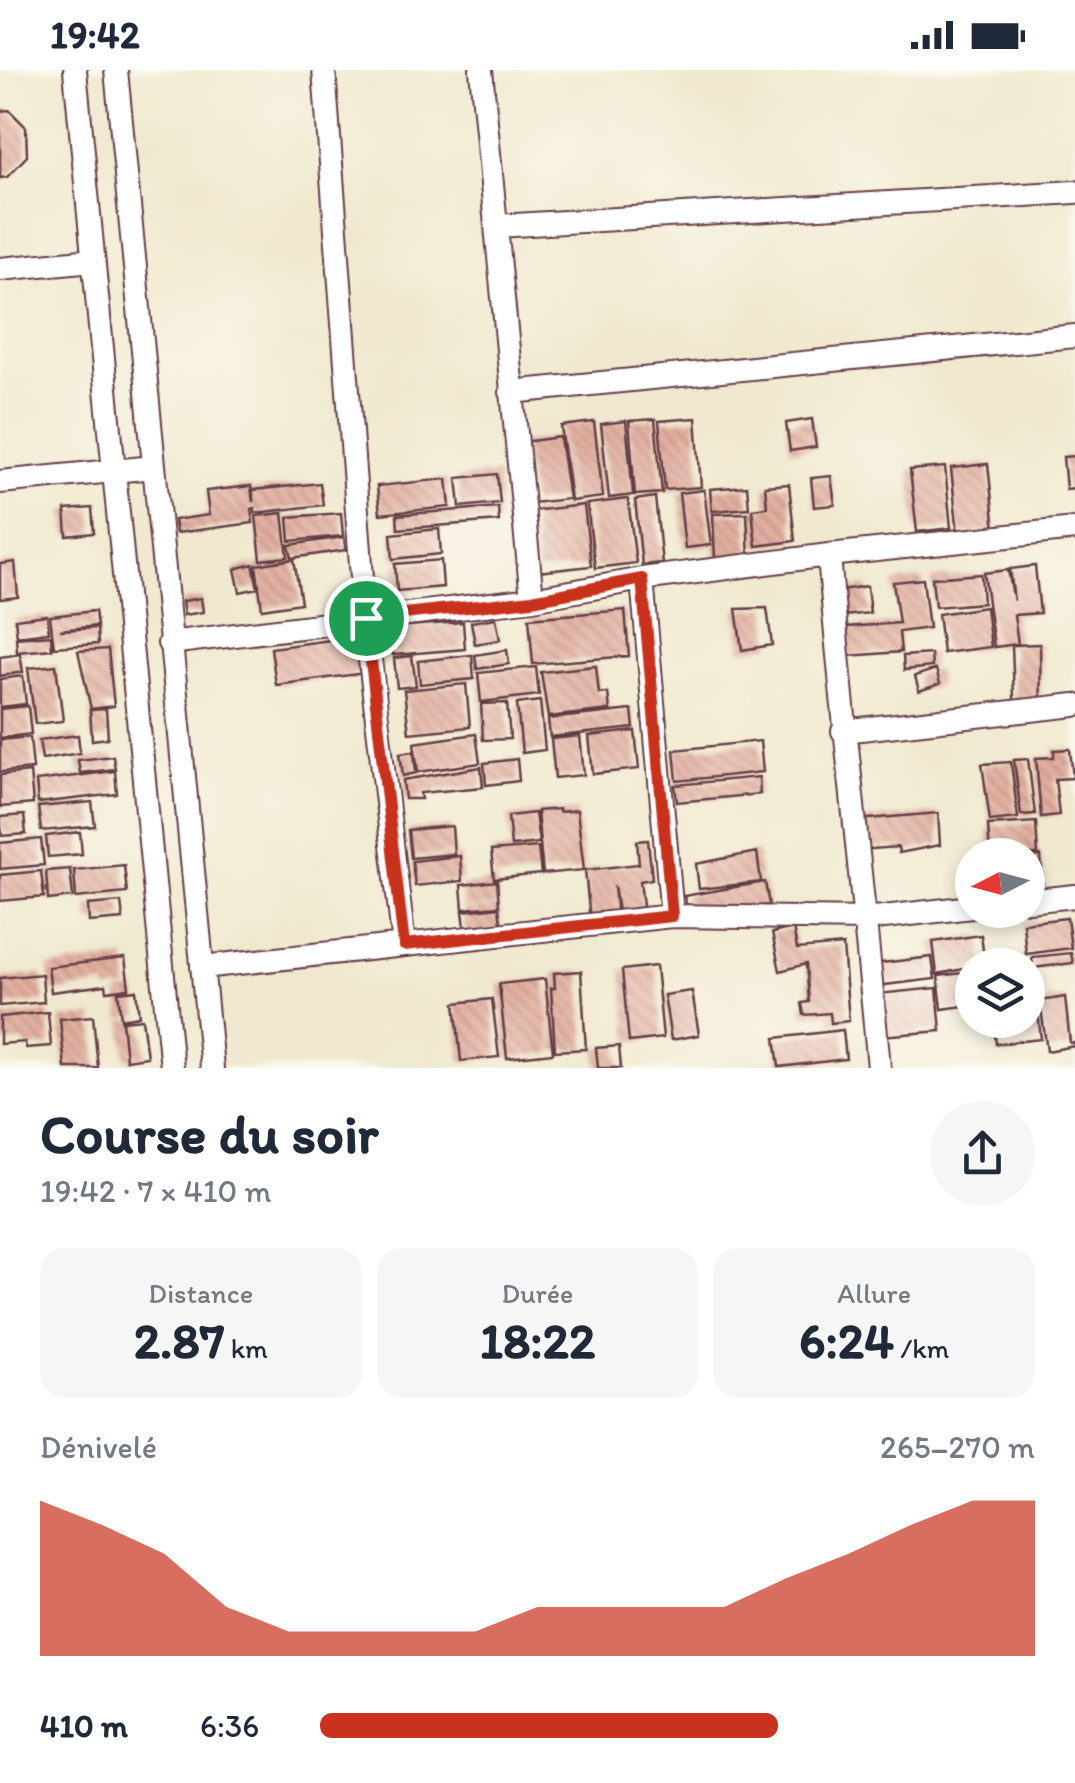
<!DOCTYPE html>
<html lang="fr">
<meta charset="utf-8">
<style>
:root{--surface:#fff;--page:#f6f6f7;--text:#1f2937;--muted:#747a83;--accent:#c8321e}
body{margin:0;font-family:Itim,sans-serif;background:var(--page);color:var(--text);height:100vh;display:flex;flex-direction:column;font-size:38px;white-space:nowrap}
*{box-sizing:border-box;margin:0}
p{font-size:32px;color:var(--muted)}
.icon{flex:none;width:55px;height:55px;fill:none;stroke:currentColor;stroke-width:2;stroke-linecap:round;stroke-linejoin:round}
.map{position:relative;height:998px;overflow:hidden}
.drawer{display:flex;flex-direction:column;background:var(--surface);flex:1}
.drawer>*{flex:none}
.needle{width:65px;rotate:264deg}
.fabs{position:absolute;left:955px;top:768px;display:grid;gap:20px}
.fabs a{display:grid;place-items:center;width:90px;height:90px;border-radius:50%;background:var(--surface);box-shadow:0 5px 15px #0003;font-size:50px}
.pin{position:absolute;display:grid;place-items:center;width:85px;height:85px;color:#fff;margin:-42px;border:5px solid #fff;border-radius:50%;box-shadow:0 2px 10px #0007}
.round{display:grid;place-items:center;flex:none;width:105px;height:105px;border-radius:52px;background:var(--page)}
.head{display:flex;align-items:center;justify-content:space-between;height:170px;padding:0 40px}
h1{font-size:55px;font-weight:700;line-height:75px}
.metrics{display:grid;grid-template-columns:repeat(3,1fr);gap:15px;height:170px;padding:10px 40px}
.metrics div{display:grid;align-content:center;border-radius:25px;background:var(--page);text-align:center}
.metrics b{font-size:50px;font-weight:700}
.metrics small{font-size:28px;font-weight:400}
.metrics p{font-size:28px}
.chart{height:280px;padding:20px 40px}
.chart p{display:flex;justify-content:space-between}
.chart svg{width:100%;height:180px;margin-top:10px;fill:var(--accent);opacity:.7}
ul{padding:0 40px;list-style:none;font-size:32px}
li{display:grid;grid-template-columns:160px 120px 1fr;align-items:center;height:75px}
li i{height:25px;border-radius:12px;background:var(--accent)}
.status{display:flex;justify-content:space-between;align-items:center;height:70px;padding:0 50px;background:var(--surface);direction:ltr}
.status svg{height:28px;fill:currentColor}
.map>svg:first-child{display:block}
.building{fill:url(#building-back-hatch)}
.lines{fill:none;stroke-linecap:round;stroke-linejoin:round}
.minor-casing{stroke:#633d44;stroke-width:26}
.minor{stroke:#fff;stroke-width:22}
.route-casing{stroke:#fff;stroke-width:20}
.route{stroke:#c8321e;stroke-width:12}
</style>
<div class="status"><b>19:42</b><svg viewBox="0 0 49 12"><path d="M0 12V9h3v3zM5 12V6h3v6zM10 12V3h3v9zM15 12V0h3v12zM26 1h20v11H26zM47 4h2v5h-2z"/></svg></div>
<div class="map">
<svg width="1075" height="998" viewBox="0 0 1075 998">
<defs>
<pattern id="building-back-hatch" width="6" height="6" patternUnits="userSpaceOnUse" patternTransform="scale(2.5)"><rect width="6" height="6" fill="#e3b0a1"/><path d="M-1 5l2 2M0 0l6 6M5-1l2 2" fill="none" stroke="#ba8f83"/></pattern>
</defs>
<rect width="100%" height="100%" fill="#fbf7ec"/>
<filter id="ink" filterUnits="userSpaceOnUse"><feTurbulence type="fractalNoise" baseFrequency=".01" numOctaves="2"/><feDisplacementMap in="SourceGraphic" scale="20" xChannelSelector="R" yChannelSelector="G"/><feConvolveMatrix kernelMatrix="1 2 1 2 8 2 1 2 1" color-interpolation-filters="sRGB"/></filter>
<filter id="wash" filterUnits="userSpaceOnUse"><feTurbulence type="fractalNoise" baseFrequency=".0048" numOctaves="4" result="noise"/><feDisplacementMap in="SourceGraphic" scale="40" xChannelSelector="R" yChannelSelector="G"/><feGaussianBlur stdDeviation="2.25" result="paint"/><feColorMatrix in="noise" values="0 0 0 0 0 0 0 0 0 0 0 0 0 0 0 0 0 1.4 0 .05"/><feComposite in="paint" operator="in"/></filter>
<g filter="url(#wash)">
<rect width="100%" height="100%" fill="#f0e9cf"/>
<g id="blocks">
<!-- building -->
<path class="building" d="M9 40 26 57 27 86 7 107 0 108V41Z
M696 348 701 417 665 420 659 351Z
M655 349 662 423 635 425 629 351Z
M812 349 816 377 790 381 786 353Z
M626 351 633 425 609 428 601 354Z
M594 352 603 427 571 431 561 356Z
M560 367 569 429 532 433 523 372Z
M1075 386V418L1066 419 1063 387Z
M988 394 995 460 958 464 951 398Z
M945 397 951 458 917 462 910 400Z
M497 404 500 433 460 437 457 408Z
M831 406 835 435 814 437 811 408Z
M447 409 450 437 380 444 377 416Z
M320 413 323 435 255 443V438L251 439 253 453 176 463 174 450 209 445 206 421 251 416 253 432V420Z
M789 414 795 471 756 476 752 439 767 437 765 416Z
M747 416 749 438 712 441 710 419Z
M704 420 711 475 685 478 679 423Z
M655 427 662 493 642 495 635 430Z
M628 429 636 493 595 498 587 434Z
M584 435 591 496 537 502 531 441Z
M498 437 499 451 398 459 397 445Z
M92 438 94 463 67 466 65 440Z
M283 443 288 487 261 490 256 446Z
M341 443 343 466 290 471 288 447Z
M747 443 749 490 715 491 713 444Z
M439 459 441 484 393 489 391 464Z
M344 467 346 480 292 488 289 475Z
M294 489 301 533 262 539 256 495Z
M441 490 443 517 397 521 395 494Z
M15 492 18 527 0 529V494Z
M253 494 258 518 240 522 235 499Z
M1035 496 1040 543 1014 545 1018 574 994 577 984 503 1008 500 1014 531 1010 499Z
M981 504 983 533 935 537 932 508Z
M923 509 929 558 899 562 901 582 848 586 846 557 899 553 893 512Z
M867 516 870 543 843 546 840 520Z
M201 528 203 542 184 545 182 531Z
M986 537 991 577 943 583 938 544Z
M767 538 772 575 742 580 736 539Z
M625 540 629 586 533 594 529 548Z
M95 541 97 556 60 560 97 558 98 574 54 577 50 546Z
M47 545 49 562 17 566 15 549Z
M496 548 500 570 475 574 471 552Z
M463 552 465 579 393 585 391 557Z
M51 565 52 579 17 582 16 568Z
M360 566 365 603 276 615 271 578Z
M1040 574 1041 650 1015 653 1012 575Z
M108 579 114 636 91 639 78 581Z
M507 580 509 594 477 599 475 585Z
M20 584 23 602 0 606V587Z
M931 584 932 597 904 600 903 586Z
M472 585 474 609 420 614 418 591Z
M412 586 416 616 397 618 394 588Z
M56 595 63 651 35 654 28 598Z
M596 596 599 624 608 623 610 640 548 647 541 602Z
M536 597 539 625 481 632 478 603Z
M936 599 940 614 919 621 915 606Z
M23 606 26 634 0 637V609Z
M466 614 470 657 409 663 404 620Z
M540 631 545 680 522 683 517 634Z
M507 633 510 669 483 670 481 634Z
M28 636 31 664 0 668V639Z
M106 639 108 668 92 670 90 640Z
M632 640 634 658 550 667 548 649Z
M635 661 639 699 593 704 589 666Z
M476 664 480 693 418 702 414 673Z
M78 665 80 683 42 689 39 670Z
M580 666 584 705 555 708 551 669Z
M30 667 33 699 0 702V670Z
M760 671 763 702 677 711 674 680Z
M1070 679 1073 708 1055 709 1059 745 1041 747 1036 688 1054 687V680Z
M414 681 416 703 403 706 400 683Z
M113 686 115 699 80 703 78 690Z
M517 689 519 711 486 715 484 693Z
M1028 689 1035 744 1021 745 1014 690Z
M1011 692 1018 748 990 751 982 694Z
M481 697 483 717 420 723 421 729H405L403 710Z
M115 701 117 724 38 733 36 711Z
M30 702 33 734 0 737V705Z
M759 707 760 724 677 732 675 715Z
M92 732 95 756 41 761 38 737Z
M559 739V742L577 740 584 800 543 804 537 741Z
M535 743 539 773 511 776 508 746Z
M938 743 940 775 899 783 898 777 860 780 857 750Z
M24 745 26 764 2 766 0 747Z
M1036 752 1038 785H990L988 755Z
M452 756 454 784 411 788 408 760Z
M80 762 82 784 48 787 46 766Z
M41 769 44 795 0 799V773Z
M648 770 652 809 640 811 645 852 620 855 614 816 618 858 591 860 585 800 639 794 637 771Z
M538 777 541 804 494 809 491 781Z
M757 782 761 812 699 819 696 794Z
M460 786 462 811 415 816 412 791Z
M1041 786 1043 814 1028 816V787Z
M124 795 127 823 76 828 74 800Z
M70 799 73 827 48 830 46 801Z
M41 801 44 827 0 831V805Z
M497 811 499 836 463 839 461 815Z
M765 812 769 835 689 844 684 826Z
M121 832 123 849 89 852 88 835Z
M499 837 503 869 467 874 463 841Z
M1067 848 1071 878 1026 884 1023 853Z
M793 858 797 879 843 875 849 951 831 953 830 943 804 945 802 933 809 932 806 894 780 901 772 863Z
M981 865 985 895 937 904 933 872Z
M1071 883 1073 893 1033 898 1032 887Z
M932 887 935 909 876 916 873 894Z
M125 888 129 918 107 921 106 915 51 922 48 897Z
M656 896 663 968 629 972 622 900Z
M581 901 586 979 555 981 551 918H555L554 903Z
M972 902V935L942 939 938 906Z
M42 904 44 932 0 936V908Z
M545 909 553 983 507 988 499 914Z
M937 918 941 961 881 966 877 924Z
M136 920 139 946 121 949 118 922Z
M692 921 699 965 671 970 664 925Z
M1065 927 1070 973H1075V976L1047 981 1040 931Z
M492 929 499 987 461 991 455 933Z
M1037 932 1041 969 996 974 993 950H1028V933Z
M48 942 51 976 26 978 25 972 0 974V947Z
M93 946 98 998H65L60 949Z
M142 949 147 987 126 990 122 951Z
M843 960 846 989 779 997 775 968Z
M619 976 621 998H598L596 978Z"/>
</g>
</g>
<g filter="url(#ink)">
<use href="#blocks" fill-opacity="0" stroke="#633d44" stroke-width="2.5"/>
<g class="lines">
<!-- minor casing -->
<g class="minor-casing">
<path id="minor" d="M75 0 172 998
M116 0 212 998
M324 0 365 548 404 875
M481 0 532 529
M496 156 1075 122
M0 199 93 190
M511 322 1075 266
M0 412 154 397
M829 485C843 656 864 827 879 998
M642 509 672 846
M169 573 532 529 642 509 829 485 1075 459
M843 661 1075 635
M1028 831 1075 826
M202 897 672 846 866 849 972 837"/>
</g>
<!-- minor -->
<use href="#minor" class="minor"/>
</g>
</g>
<g class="lines" filter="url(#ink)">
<!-- route casing -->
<g class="route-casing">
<path id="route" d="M642 509 672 846 404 875 366 548 532 530Z"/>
</g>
<!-- route -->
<use href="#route" class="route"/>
</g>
</svg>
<div class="fabs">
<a><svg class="needle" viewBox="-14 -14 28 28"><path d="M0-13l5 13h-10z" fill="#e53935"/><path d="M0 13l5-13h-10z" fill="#747a83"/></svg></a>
<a><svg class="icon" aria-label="layers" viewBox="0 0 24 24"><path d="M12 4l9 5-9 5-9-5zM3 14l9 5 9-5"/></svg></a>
</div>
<div class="pin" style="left:366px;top:548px;background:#1e9e55"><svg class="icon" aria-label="arrive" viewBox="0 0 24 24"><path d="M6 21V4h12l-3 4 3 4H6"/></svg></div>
</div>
<section class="drawer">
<div class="head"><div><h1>Course du soir</h1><p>19:42 · 7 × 410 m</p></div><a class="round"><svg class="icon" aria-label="share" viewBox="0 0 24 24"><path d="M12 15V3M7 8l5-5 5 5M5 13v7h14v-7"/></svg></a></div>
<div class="metrics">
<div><p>Distance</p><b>2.87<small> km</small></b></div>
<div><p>Durée</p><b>18:22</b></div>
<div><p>Allure</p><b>6:24<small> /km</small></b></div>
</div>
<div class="chart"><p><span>Dénivelé</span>265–270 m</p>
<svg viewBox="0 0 160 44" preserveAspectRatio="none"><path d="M0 44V6L10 12L20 19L30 32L40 38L50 38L60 38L70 38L80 32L90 32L100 32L110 32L120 25L130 19L140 12L150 6L160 6V44z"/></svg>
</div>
<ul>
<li><b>410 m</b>6:36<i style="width:64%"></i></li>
</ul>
</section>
